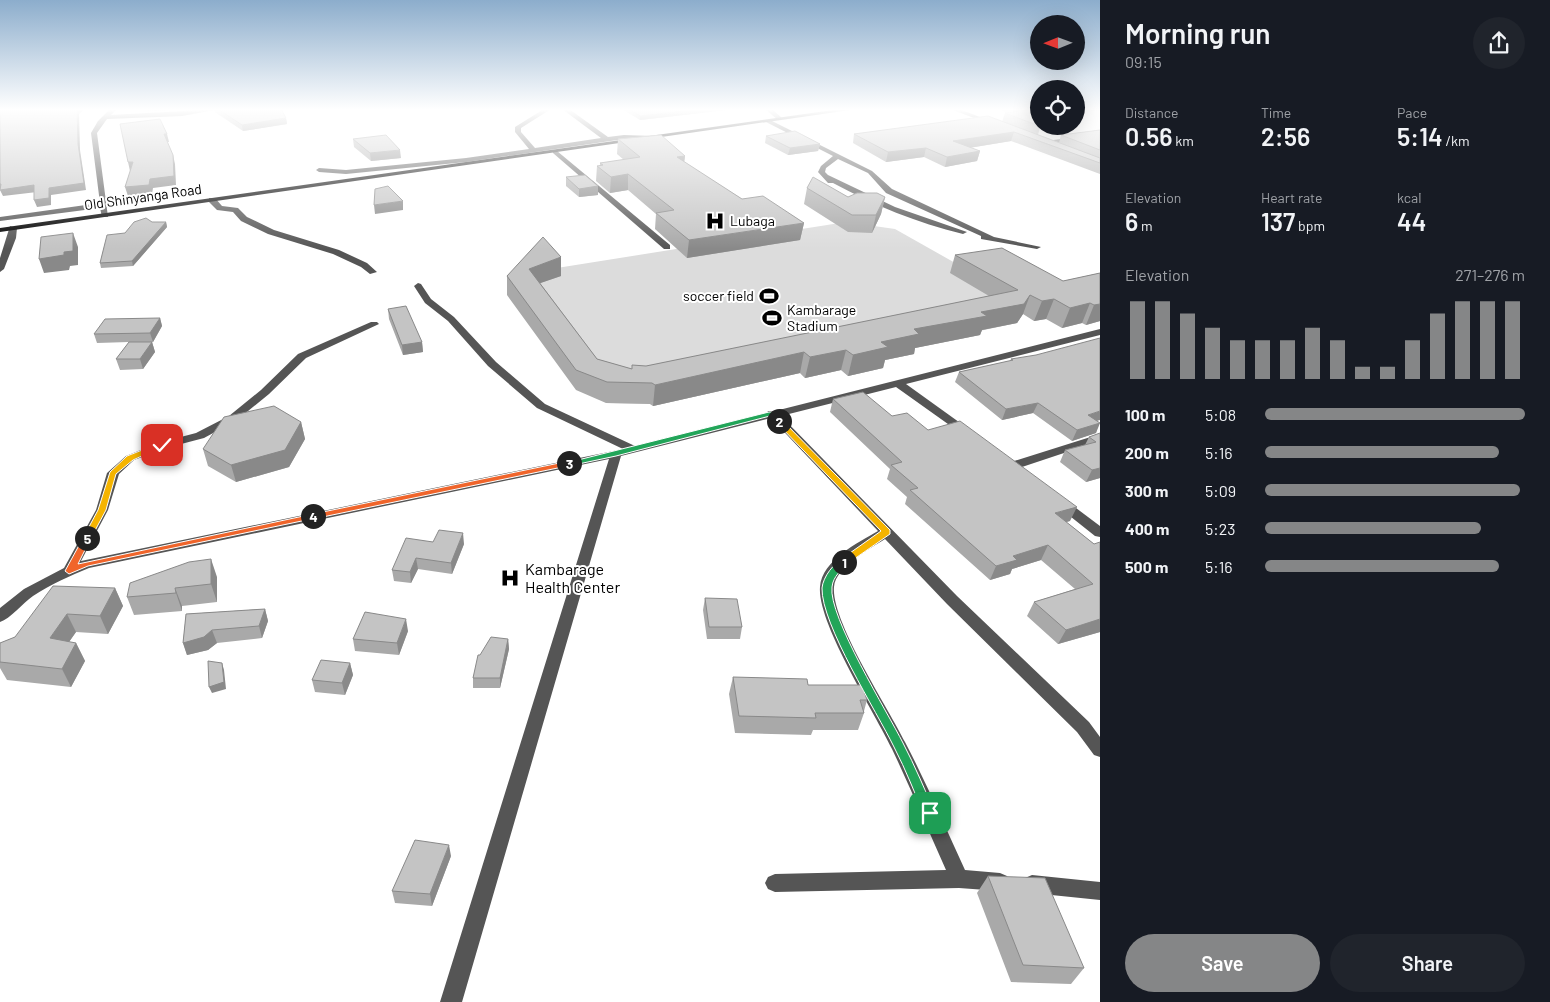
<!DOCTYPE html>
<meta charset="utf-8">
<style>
:root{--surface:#171b24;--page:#20242c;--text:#f1f3f6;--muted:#9ea1a6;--accent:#858687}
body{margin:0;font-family:Barlow,sans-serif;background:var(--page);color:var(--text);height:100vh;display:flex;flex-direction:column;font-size:19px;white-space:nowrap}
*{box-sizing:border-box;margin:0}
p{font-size:16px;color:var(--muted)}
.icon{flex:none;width:28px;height:28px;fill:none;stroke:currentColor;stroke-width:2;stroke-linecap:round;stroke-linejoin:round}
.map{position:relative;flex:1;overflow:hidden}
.details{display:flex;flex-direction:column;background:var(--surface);width:450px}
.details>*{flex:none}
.needle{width:32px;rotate:269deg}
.buttons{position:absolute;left:1030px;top:15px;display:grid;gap:10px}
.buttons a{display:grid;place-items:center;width:55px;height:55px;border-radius:50%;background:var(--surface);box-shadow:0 5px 20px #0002;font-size:25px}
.pin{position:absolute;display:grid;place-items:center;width:42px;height:42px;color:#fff;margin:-21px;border-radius:10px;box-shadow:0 2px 8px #0006}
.km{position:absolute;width:25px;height:25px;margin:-12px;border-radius:50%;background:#222;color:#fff;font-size:14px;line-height:25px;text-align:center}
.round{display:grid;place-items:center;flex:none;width:52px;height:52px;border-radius:26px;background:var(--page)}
.head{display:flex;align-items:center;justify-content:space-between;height:85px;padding:0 25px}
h1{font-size:28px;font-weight:600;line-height:38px}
.figures{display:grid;grid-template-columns:repeat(3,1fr);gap:8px;height:85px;padding:5px 25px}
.figures div{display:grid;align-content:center}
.figures b{font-size:25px;font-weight:600}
.figures small{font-size:14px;font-weight:400}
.figures p{font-size:14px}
.chart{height:140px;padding:10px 25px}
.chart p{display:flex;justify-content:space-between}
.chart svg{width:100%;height:90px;margin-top:5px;stroke:var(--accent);stroke-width:6}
.primary-button{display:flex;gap:10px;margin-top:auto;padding:10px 25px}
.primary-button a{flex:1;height:58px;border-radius:30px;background:var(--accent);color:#fff;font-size:20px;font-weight:600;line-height:58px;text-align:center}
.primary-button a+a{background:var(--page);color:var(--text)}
ul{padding:0 25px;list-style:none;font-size:16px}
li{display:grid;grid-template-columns:80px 60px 1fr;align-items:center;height:38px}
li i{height:12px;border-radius:6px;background:var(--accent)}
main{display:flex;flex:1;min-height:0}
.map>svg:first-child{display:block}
.green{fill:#dcdcdc}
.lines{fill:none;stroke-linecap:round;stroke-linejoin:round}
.minor{fill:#555;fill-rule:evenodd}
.major{fill:#000;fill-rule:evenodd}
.wall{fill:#a9a9a9}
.shaded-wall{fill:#898989}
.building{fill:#c4c4c4;stroke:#898989}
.split-1{fill:#22a559;stroke:#fff}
.split-2{fill:#f5b400;stroke:#fff}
.split-3{fill:#22a559;stroke:#fff}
.split-4{fill:#f0652b;stroke:#fff}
.split-5{fill:#f0652b;stroke:#fff}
.split-6{fill:#f5b400;stroke:#fff}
.labels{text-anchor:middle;stroke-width:4;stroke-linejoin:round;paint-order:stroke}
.far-street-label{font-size:14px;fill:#000;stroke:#fff}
.far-poi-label{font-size:14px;fill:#000;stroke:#fff;text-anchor:start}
.poi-label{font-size:16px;fill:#000;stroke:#fff;text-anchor:start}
</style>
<main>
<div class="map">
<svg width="1100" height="1002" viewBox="0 0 1100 1002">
<rect width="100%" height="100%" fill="#fff"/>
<!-- green -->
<path class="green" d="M846 222 895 229 1019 299 1024 312 1017 323 975 332 980 335 909 349 914 354 876 362 883 368 848 376 841 370 805 378 800 373 653 406 650 404 606 403 522 278 538 271Z"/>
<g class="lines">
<!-- minor -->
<path class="minor" d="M110 109H117L111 115 220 109 182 116 107 119 97 133 108 217H102L100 208 0 221V217L100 203 91 133 98 121Z
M544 109H551L521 128V132L535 148 601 138 562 109H569L608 137 624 135 653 136 656 138 653 140 624 139 466 162 346 174 319 172 316 170 319 168 346 170 466 158 529 149 515 132V127Z
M765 109H772L783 119 778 120Z
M950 109H959L998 124 993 125Z
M766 120H770L872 171 892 189 994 237 1041 247 1037 249 981 239V236L886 193 868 173 838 159 826 168 825 172 828 175 895 207 967 232 963 234C917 223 874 205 833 183H828L818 172 821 166 833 156 766 122Z
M1100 133V137L1043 144 1040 142Z
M553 151H557L670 245V249H664L553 153Z
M209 198H215L222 206 238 208 247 217 274 230 339 250 367 263 377 272 370 274 361 267 333 254 268 234 241 221 233 212 217 210 209 202Z
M10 226 17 228 16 238 4 269 0 272V258Z
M418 283 421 284 431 299 454 317 496 362 545 404 635 446 767 413 768 411H775L1100 329V335L906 384 970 430 972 432 970 434H962L896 387 781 416 957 596 1089 722 1100 737V757L1094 755 1077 732 947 604 885 539C870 549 836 566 834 587 831 621 889 709 905 742 927 784 945 827 965 870L1000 873 1007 876 1010 882 1007 888 1000 891 959 888 775 892 768 889 765 883 768 877 775 874 946 870C928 830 911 789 892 749 875 713 817 623 820 587 822 560 858 543 878 531L771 418 621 456 462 1002H440L609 459 89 568C70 576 51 584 33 596 23 603 10 619 0 622V608L24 589 64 568 96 510 107 473 126 456 158 443 196 433 229 416 261 390 298 354 371 322H377L379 324 306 358 269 394 237 420 204 438 166 448 134 460 119 474 108 510 81 561 623 449 537 408 488 366 448 321 425 303 414 286Z
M1100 434V441L1016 469 1012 470 1006 466 1008 463Z
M1060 498 1064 499 1100 526V537L1095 536 1056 505 1054 502Z
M1032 875 1100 882V900L1032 893 1025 890 1022 884 1025 878Z"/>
<!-- major -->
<path class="major" d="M840 109H857L0 232V228Z"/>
</g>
<!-- wall -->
<path class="wall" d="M135 109H182L155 111Z
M214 109H281L286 118 287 124 243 131 215 112Z
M622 109H735L640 120Z
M999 109H1039L1040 127 1038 135 1059 143 1061 135 1100 130V174L1011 141 969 148 980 151 977 161 945 167 924 157 886 162 853 143 854 134 1002 122 1005 113H1008Z
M766 136 820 144 818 151 788 155 765 143Z
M353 139 401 158 371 161 354 147Z
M618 139 685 156 684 162 742 199 804 223 800 240 687 258 655 229 656 214 628 190 610 193 596 181 597 166H600V163L624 160 617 154Z
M566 177 598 186V195L579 197 566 186Z
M807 188 848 197H885L881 214 872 233 848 232 804 204Z
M152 222H166L167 227 133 266 101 268 100 263Z
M955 255 1063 281 1100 273V321L1086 325 1082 323 1062 328 1046 319 1034 321 1023 314 1017 323 982 330 980 335 915 348 914 354 885 360 883 368 848 376 841 370 805 378 800 373 653 406 650 404 606 403 576 390 507 295V276L561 257V276L540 283 597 359 632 369 989 296 950 273Z
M388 309 422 342 423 352 403 355 389 319Z
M160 318 162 326 153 342H152L155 352 143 369 120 370 116 359 129 342 97 343 94 334Z
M1011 359 1098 421 1096 433 1072 441 1033 413 1002 420 955 382 959 372 1010 361Z
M833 399 892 416 928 430 1070 521 1066 522 1094 544 1100 632 1058 644 1027 616 1034 602 1075 589 1041 560 1012 569 1010 574 990 580 905 504 907 497 887 479 890 469 830 412Z
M301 422 305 439 289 467 236 482 208 466 203 449Z
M1100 433V478L1086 482 1060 462 1065 450 1085 445 1089 437Z
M433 542 464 544 452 574 418 569 411 583 394 581 392 570Z
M217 577V602L182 606V611L134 615 127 597Z
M115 588 123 606 108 634 76 632 69 642 76 643 85 661 71 687 7 680 0 668V643L15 637Z
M705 598 742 627 740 639H707L703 610Z
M265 609 268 621 262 638 217 643 208 650 187 655 183 643 186 614Z
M408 631 399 655 355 651 353 639Z
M508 639 509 649 500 688H473V678L480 655Z
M350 663 353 675 345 695 315 692 312 680Z
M733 677 808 685 867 700 864 711V713L858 730H813L811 735 735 733 729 694Z
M451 856 432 906 395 903 392 891Z
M988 876 1084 968 1071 984 1011 982 977 893Z"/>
<!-- shaded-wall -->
<path class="shaded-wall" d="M77 109H85L79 114 80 150 86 190 51 195V205L37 207 34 200 49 188 78 144Z
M699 109H735L640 120V116Z
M1076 109H1100V110L1076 113Z
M286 118 287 124 243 131 242 125Z
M1014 132 1011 141 950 151 953 141Z
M164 134H167L169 142H166Z
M820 144 818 151 788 155 790 148Z
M926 148 924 157 886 162 888 152Z
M400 150 401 158 371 161 370 153Z
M980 151 977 161 945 167 947 157Z
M173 155 175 164 176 185 153 188 152 194 128 196 125 187Z
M685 156 683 171 677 157Z
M128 162H133L130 171Z
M628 174V190L610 193 611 177Z
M0 184 34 185 37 192 3 196 0 190Z
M598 186V195L579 197V189Z
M885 197 881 214 872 233 876 215Z
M403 201V210L375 214 374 205Z
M166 222 167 227 133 266 132 261Z
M804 223 800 240 687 258 689 240Z
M73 233 78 247V265L70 266 69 270 44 273 39 259 64 252Z
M561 257V276L529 287V269Z
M1030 295 1023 314 1017 323 982 330 980 335 915 348 914 354 885 360 883 368 848 376 853 355 881 342 914 329 981 312Z
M1054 299 1046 319 1034 321 1042 301Z
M1090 303 1082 323 1062 328 1070 308Z
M1100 304V321L1086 325 1094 305Z
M160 318 162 326 153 342 150 333Z
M152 342 155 352 143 369 140 359Z
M422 342 423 352 403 355 402 345Z
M846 350 841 370 805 378 810 357Z
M804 352 800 373 653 406 655 385Z
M1038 403 1033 413 1002 420 1006 409Z
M1100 411V420L1083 425 1088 415Z
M301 422 305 439 289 467 236 482 231 465Z
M1100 423 1096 433 1072 441 1077 430Z
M1100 468V478L1086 482 1092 470Z
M1077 507 1070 521 1048 527 1055 513Z
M463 533 464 544 452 574 451 563Z
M1048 545 1041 560 1012 569 1010 574 990 580 996 566 1013 556Z
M416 558 418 569 411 583 410 572Z
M211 559 217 577V602L211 584Z
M115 588 123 606 108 634 100 616Z
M175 588 182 606V611L176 593Z
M265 609 268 621 262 638 259 626Z
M67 614 76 632 59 656 50 638Z
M406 619 408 631 399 655 397 643Z
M1100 619V632L1058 644 1066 630Z
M212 630 217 643 208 650 187 655 183 643Z
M508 639 509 649 500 688V678Z
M76 643 85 661 71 687 62 669Z
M222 663 224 670 226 689 212 693 209 687Z
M350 663 353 675 345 695 342 683Z
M449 845 451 856 432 906 430 894Z"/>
<!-- building -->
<path class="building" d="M0 109H77L78 144 84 183 49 188V198L34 200V185L0 190 1 184H0Z
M218 109H281L286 118 242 125Z
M629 109H699L640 116Z
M1027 109H1039V126L1005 113 1028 110Z
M988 116 1100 158V163L1014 132 953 141 980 151 947 157 926 148 888 152 854 134Z
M160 119 167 134H164L173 155 174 176 150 179 149 185 125 187 133 162H128L120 124Z
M1100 130V150L1061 135Z
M795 131 820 144 790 148 766 136Z
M386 135 400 150 370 153 353 139Z
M661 135 685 156 677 157 742 199 763 196 804 223 689 240 656 213 674 210 628 174 611 177 597 166 603 165 600 163 640 157 618 139Z
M585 175 598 186 579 189 566 177Z
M813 177 848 197 857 193H877L885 197 876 215H852L807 188Z
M388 186 403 201 374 205 375 189Z
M146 218 152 222H166L132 261 100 263 107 235 125 233 134 222Z
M73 233V251L64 252V255L39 259 41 237Z
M543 237 561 257 529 269 597 359 632 369V365L646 366 1018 290 955 255 1002 248 1063 281 1100 273V304L1094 305 1090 303 1070 308 1054 299 1042 301 1030 295 1024 304 981 312 987 316 914 329 919 334 881 342 888 347 853 355 846 350 810 357 804 352 655 385 652 383 607 382 576 370 507 276Z
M406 306 422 342 402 345 388 309Z
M160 318 150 333 94 334 105 319Z
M1100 338V411L1088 415 1100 423 1077 430 1038 403 1006 409 959 372 1013 360 1011 359 1036 355Z
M129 342H152L140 359H116Z
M863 392 892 416 907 413 928 430 960 421 1077 507 1055 513 1094 544 1100 542V619L1066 630 1034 602 1093 584 1048 545 1013 556 1017 560 996 566 910 490 918 488 891 465 902 462 833 399Z
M274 406 301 422 285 450 231 465 203 449 224 417Z
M1100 433V468L1092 470 1065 450 1096 442 1089 437Z
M439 530 463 533 451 563 416 558 410 572 392 570 406 538 433 542Z
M211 559V584L175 588 176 593 127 597 130 583 189 562Z
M53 586 115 588 100 616 67 614 50 638 76 643 62 669 0 662V643L15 637Z
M705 598 737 599 742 627H709Z
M265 609 259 626 212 630 204 637 183 643 186 614Z
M365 612 406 619 397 643 353 639Z
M491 637 508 639 500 678H473L478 655H480Z
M321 660 350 663 342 683 312 680Z
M208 661 222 663 224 682 209 687Z
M733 677 807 679 808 685H862L867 700H860L864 713H815L816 718 739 716Z
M415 840 449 845 430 894 392 891Z
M988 876 1045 878 1084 968 1023 965Z"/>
<!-- sky -->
<linearGradient id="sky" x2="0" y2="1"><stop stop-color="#8cadcc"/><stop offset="0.44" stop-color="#fff"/><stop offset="1" stop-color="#fff" stop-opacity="0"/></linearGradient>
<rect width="1100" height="249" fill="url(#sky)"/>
<!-- split-1 -->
<path class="split-1" d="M844 559 848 562C842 570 833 576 832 587 828 616 888 713 903 743 915 766 925 790 935 813L934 817 930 818 925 817C915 794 906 770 894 747 877 712 821 624 822 588 823 577 834 562 844 559Z"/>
<!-- split-2 -->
<path class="split-2" d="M777 420H782L890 530V534L847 564H840V560L881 531 777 423Z"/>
<!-- split-3 -->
<path class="split-3" d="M769 412H774L782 420V423H777L770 416 616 456 569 466 566 463Z"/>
<!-- split-4 -->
<path class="split-4" d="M569 461 572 462V465L313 519 309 516 313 514Z"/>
<!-- split-5 -->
<path class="split-5" d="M313 514 316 515V518L88 566 69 574 65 571 83 538 87 535 91 538 78 564Z"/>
<!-- split-6 -->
<path class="split-6" d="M160 443 166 445 133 460 116 474 106 510 90 540H84L83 538 98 510 110 472 127 456Z"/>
<!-- icons -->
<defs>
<g id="hospital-bare" transform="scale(1.5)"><path d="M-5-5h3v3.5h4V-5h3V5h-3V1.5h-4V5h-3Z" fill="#000" stroke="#fff" stroke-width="2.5" paint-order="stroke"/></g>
<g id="stadium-bare" transform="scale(1.5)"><path d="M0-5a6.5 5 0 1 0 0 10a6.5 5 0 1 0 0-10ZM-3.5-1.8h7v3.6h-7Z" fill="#000" stroke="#fff" stroke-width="2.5" paint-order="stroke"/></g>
</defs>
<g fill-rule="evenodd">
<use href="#hospital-bare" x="715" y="221"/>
<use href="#stadium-bare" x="769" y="296"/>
<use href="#stadium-bare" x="772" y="318"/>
<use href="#hospital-bare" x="510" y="578"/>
</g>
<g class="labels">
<!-- far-street labels -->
<g class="far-street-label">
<text transform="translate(143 197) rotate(-8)" y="5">Old Shinyanga Road</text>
</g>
<!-- far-poi labels -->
<g class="far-poi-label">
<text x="730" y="226">Lubaga</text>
<text x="754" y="301" text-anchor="end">soccer field</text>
<text x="787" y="315">Kambarage<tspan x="787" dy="16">Stadium</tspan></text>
</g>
<!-- poi labels -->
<g class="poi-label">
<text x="525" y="575">Kambarage<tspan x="525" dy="18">Health Center</tspan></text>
</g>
</g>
</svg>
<div class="buttons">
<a><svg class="needle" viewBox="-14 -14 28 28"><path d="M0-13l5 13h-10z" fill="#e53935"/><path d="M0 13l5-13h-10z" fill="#9ea1a6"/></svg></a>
<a><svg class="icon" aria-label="locate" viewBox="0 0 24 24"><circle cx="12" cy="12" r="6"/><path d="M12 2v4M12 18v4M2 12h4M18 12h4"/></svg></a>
</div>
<div class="pin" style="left:930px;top:813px;background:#1e9e55"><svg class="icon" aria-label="arrive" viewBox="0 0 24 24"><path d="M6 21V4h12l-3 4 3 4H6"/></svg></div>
<div class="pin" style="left:162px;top:445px;background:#d93025"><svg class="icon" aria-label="check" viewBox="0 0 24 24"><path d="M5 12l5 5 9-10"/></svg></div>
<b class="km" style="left:844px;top:562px">1</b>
<b class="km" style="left:779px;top:421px">2</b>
<b class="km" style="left:569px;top:463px">3</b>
<b class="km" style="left:313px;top:516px">4</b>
<b class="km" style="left:87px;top:538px">5</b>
</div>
<section class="details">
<div class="head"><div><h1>Morning run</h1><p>09:15</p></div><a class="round"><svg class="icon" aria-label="share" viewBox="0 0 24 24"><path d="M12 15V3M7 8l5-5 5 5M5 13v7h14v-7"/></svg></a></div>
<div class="figures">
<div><p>Distance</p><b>0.56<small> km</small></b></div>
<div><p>Time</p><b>2:56</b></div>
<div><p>Pace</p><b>5:14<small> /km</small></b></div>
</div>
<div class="figures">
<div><p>Elevation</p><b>6<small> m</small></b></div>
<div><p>Heart rate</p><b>137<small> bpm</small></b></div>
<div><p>kcal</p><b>44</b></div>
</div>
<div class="chart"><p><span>Elevation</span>271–276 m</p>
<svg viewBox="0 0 160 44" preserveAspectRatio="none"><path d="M5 44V6M15 44V6M25 44V12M35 44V19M45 44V25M55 44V25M65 44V25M75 44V19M85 44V25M95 44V38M105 44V38M115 44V25M125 44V12M135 44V6M145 44V6M155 44V6"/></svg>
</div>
<ul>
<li><b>100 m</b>5:08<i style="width:100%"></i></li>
<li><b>200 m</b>5:16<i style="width:90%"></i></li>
<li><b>300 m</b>5:09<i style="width:98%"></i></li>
<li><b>400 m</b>5:23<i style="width:83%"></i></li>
<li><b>500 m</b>5:16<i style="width:90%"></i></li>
</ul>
<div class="primary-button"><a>Save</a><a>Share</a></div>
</section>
</main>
